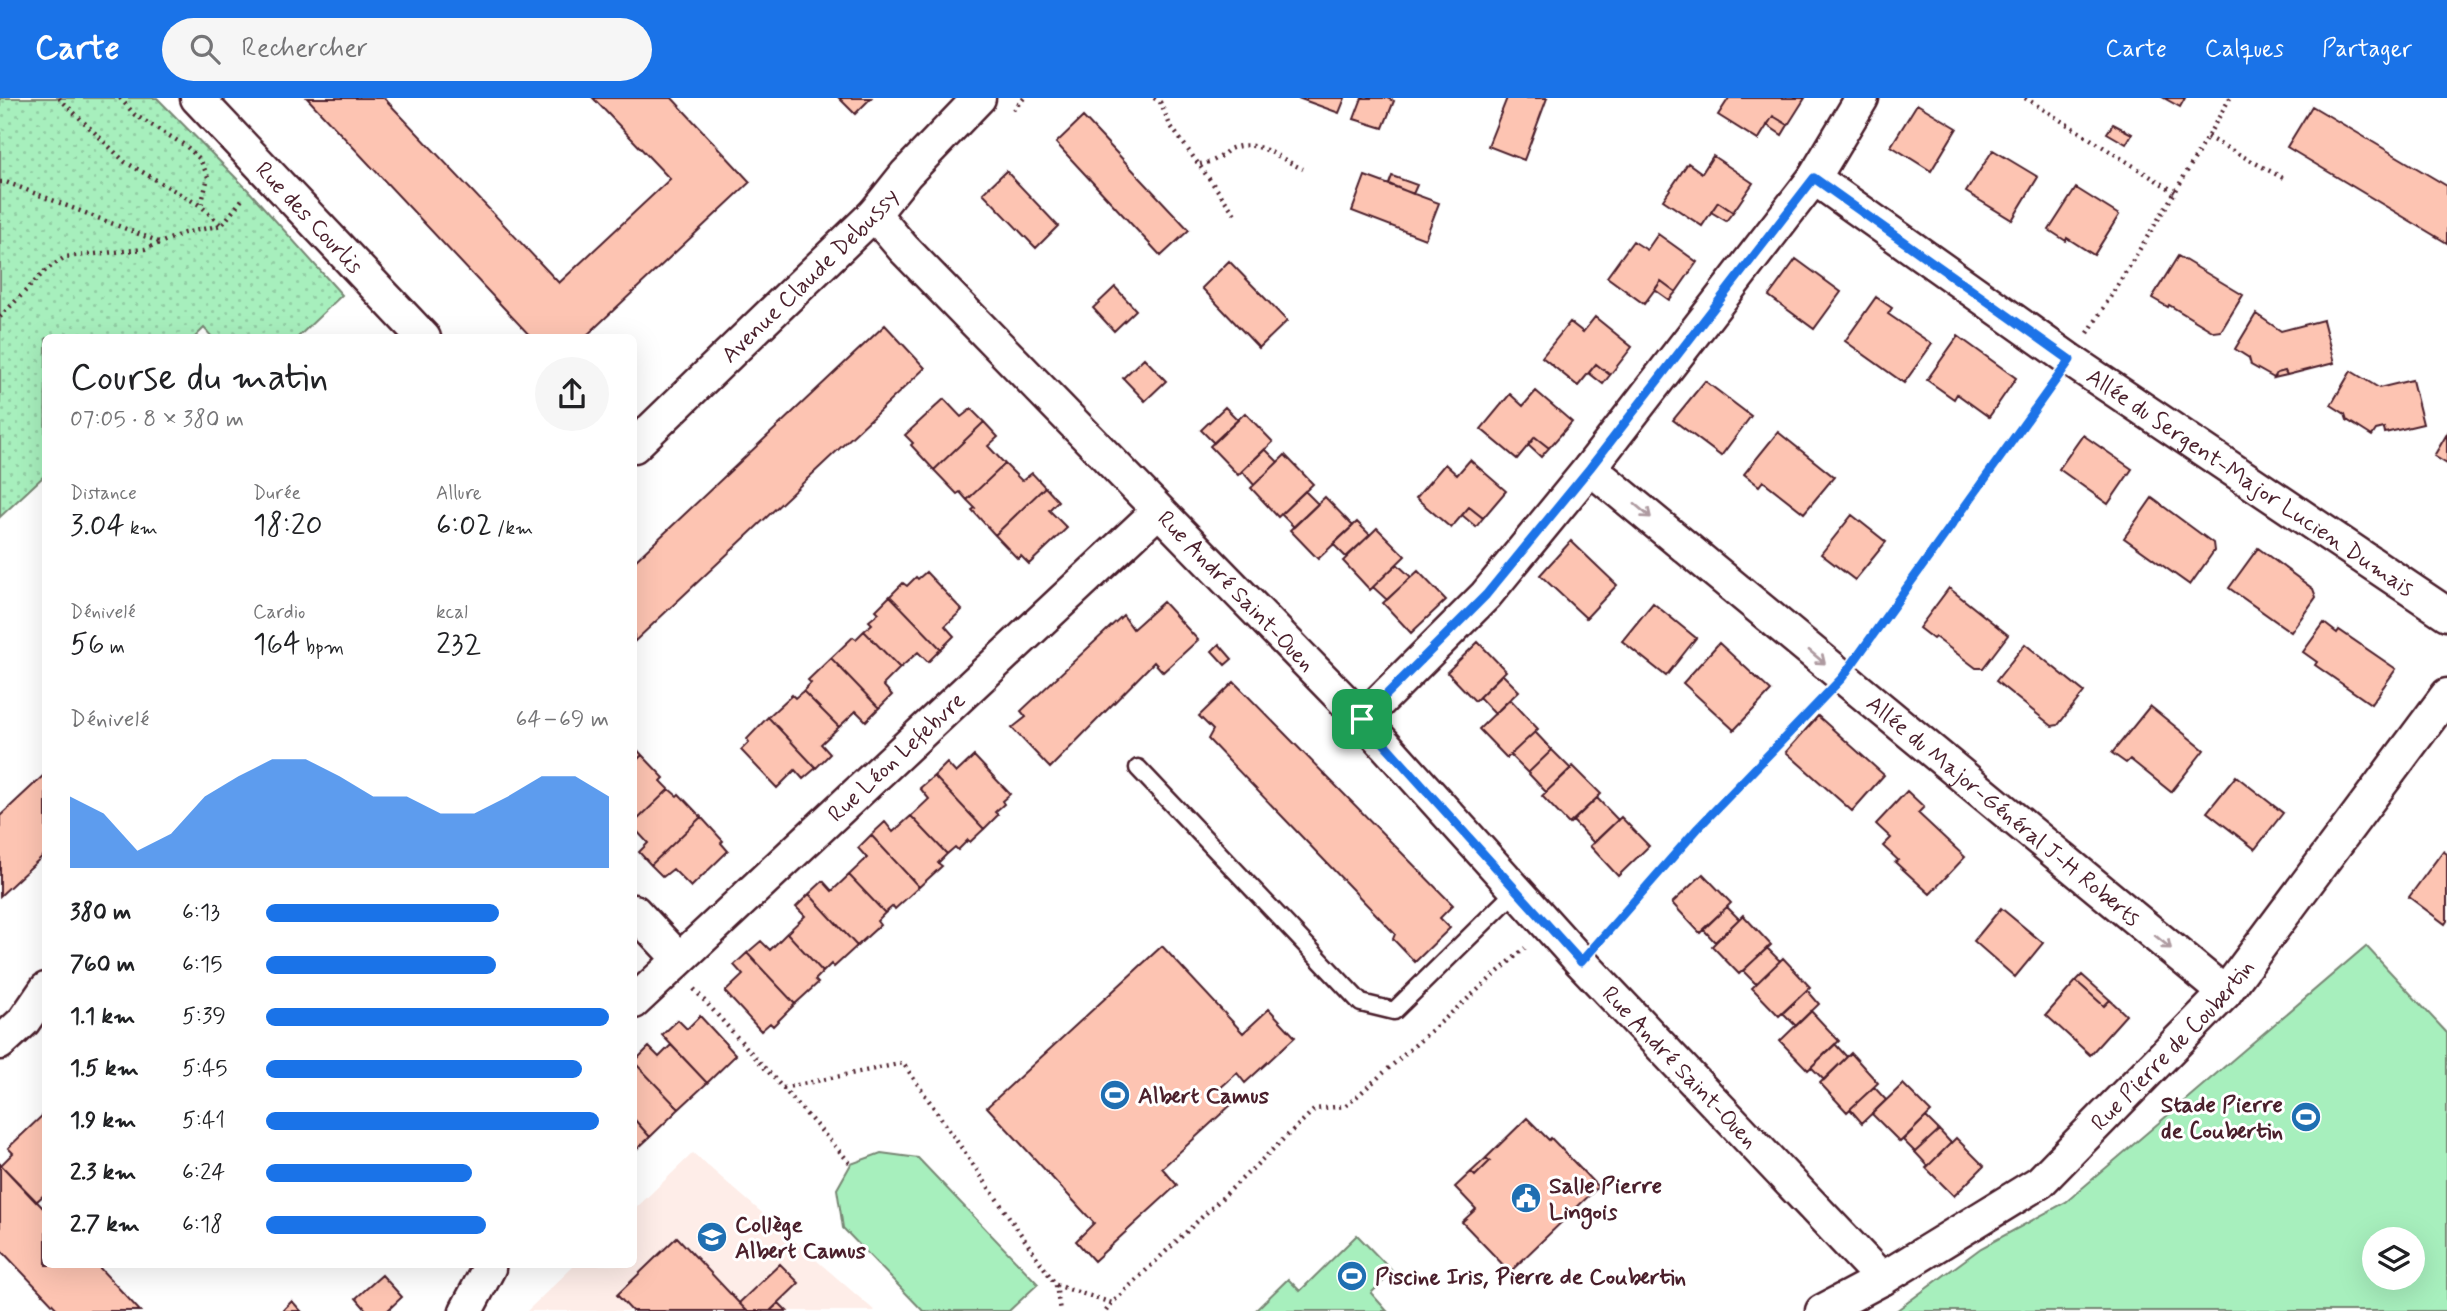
<!DOCTYPE html>
<html lang="fr">
<meta charset="utf-8">
<style>
:root{--surface:#fff;--page:#f6f6f6;--text:#202124;--muted:#757577;--accent:#1a73e8}
body{margin:0;font-family:Mynerve,sans-serif;background:var(--page);color:var(--text);height:100vh;display:flex;flex-direction:column;font-size:26px;white-space:nowrap}
*{box-sizing:border-box;margin:0}
p{font-size:23px;color:var(--muted)}
.icon{flex:none;width:38px;height:38px;fill:none;stroke:currentColor;stroke-width:2;stroke-linecap:round;stroke-linejoin:round}
.map{position:relative;flex:1;overflow:hidden}
.sheet{position:absolute;left:42px;top:236px;width:595px;height:934px;display:flex;flex-direction:column;background:var(--surface);border-radius:10px;box-shadow:0 7px 28px #0002}
.sheet>*{flex:none}
.tools{position:absolute;left:2362px;top:1129px;display:grid;gap:14px}
.tools a{display:grid;place-items:center;width:63px;height:63px;border-radius:50%;background:var(--surface);box-shadow:0 7px 28px #0002;font-size:35px}
.pin{position:absolute;display:grid;place-items:center;width:60px;height:60px;color:#fff;margin:-30px;border-radius:14px;box-shadow:0 4px 10px #0006}
.round{display:grid;place-items:center;flex:none;width:74px;height:74px;border-radius:37px;background:var(--page)}
.summary{display:flex;align-items:center;justify-content:space-between;height:119px;padding:0 28px}
h1{font-size:38px;font-weight:600;line-height:52px}
.metrics{display:grid;grid-template-columns:repeat(3,1fr);gap:10px;height:119px;padding:7px 28px}
.metrics div{display:grid;align-content:center}
.metrics b{font-size:30px;font-weight:600}
.metrics small{font-size:19px;font-weight:400}
.metrics p{font-size:19px}
.chart{height:196px;padding:14px 28px}
.chart p{display:flex;justify-content:space-between}
.chart svg{width:100%;height:126px;margin-top:7px;fill:var(--accent);opacity:.7}
ul{padding:0 28px;list-style:none;font-size:23px}
li{display:grid;grid-template-columns:112px 84px 1fr;align-items:center;height:52px}
li i{height:18px;border-radius:9px;background:var(--accent)}
header{display:flex;align-items:center;gap:42px;box-sizing:border-box;height:98px;padding:0 35px;background:var(--accent);color:#fff}
header strong{font-size:33px}
nav{display:flex;gap:38px;margin-inline-start:auto;font-size:24px}
.search{width:490px;height:63px;background:var(--page);display:flex;align-items:center;gap:18px;box-sizing:border-box;padding:0 24px;border-radius:38px;color:var(--muted);font-size:26px}
.map>svg:first-child{display:block}
.built{fill:#feede8}
.green{fill:#a7efbd;stroke:#788774;stroke-width:2;fill-rule:evenodd}
.garden{fill:url(#garden-dots);stroke:#788774;stroke-width:2}
.building{fill:#fdc4b2;stroke:#4a1f2b;stroke-width:2}
.lines{fill:none;stroke-linecap:round;stroke-linejoin:round}
.lane-casing{stroke:#4a1f2b;stroke-width:21}
.street-casing{stroke:#4a1f2b;stroke-width:37}
.path{stroke:#4a1f2b;stroke-width:4.5;stroke-dasharray:2 5;stroke-linecap:butt}
.lane{stroke:#fff;stroke-width:16}
.street{stroke:#fff;stroke-width:32}
.oneway{stroke:#ae9aa0}
.route-casing{stroke:#fff;stroke-width:14}
.route{stroke:#1a73e8;stroke-width:9}
.labels{text-anchor:middle;stroke-width:6;stroke-linejoin:round;paint-order:stroke}
.street-label{font-size:23px;fill:#4a1f2b;stroke:#fff}
.poi-label{font-size:23px;font-weight:bold;fill:#4a1f2b;stroke:#fff;text-anchor:start}
</style>
<header>
<strong>Carte</strong>
<div class="search"><svg class="icon" aria-label="search" viewBox="0 0 24 24"><circle cx="10" cy="10" r="6"/><path d="M15 15l6 6"/></svg>Rechercher</div>
<nav><a>Carte</a><a>Calques</a><a>Partager</a></nav>
</header>
<div class="map">
<svg width="2447" height="1213" viewBox="0 0 2447 1213">
<defs>
<pattern id="garden-dots" width="8" height="8" patternUnits="userSpaceOnUse" patternTransform="scale(1.75)"><rect width="8" height="8" fill="#a7efbd"/><path d="M2 2h.1M6 6h.1" fill="none" stroke="#91cca3" stroke-width="1.8" stroke-linecap="round"/></pattern>
</defs>
<rect width="100%" height="100%" fill="#fff"/>
<filter id="ink" filterUnits="userSpaceOnUse"><feTurbulence type="fractalNoise" baseFrequency=".0143" numOctaves="2"/><feDisplacementMap in="SourceGraphic" scale="14" xChannelSelector="R" yChannelSelector="G"/><feConvolveMatrix kernelMatrix="1 2 1 2 8 2 1 2 1" color-interpolation-filters="sRGB"/></filter>
<g filter="url(#ink)">
<!-- built -->
<path class="built" d="M693 1055 875 1213H527L575 1167H634V1112Z"/>
<!-- green -->
<path class="green" d="M2366 848 2447 935V1213H1896L1981 1150 2066 1104ZM2413 1141V1180H2375V1141Z
M881 1055 918 1060 1038 1186 1009 1213H923L843 1130 837 1091 851 1066Z
M1357 1137 1393 1174 1371 1195 1387 1213H1255L1288 1181 1300 1193Z"/>
<!-- garden -->
<path class="garden" d="M0 0H157L248 92 342 197 297 240H213L204 230 194 240H46L45 377 0 419Z"/>
<!-- building -->
<path class="building" d="M307 0H384L559 185 670 81 593 0H672L750 84 584 240H532Z
M839 0H871L855 16Z
M1298 0H1345L1339 15Z
M1362 0H1387L1394 3 1383 30 1354 21Z
M1507 0H1547L1524 62 1488 48Z
M1729 0H1805L1788 27 1773 18 1758 42 1718 17Z
M2164 0H2185L2180 9Z
M1917 6 1957 30 1931 73 1891 48Z
M2312 8 2447 88V145L2287 49Z
M1773 18 1788 27 1782 37 1767 27Z
M1083 19 1189 132 1161 158 1056 45Z
M2113 26 2132 36 2126 46 2107 35Z
M1993 52 2038 79 2012 122 1966 94Z
M1713 58 1753 85 1733 114 1718 104 1702 128 1663 102 1688 65 1702 75Z
M1006 73 1058 128 1036 150 983 95Z
M1365 78 1439 105 1425 141 1352 113Z
M1392 78 1417 87 1413 96 1389 86Z
M2076 90 2119 117 2094 157 2067 140 2066 143 2049 132Z
M1718 104 1733 114 1726 123 1711 114Z
M1658 136 1697 164 1676 194 1661 183 1644 206 1607 179 1633 143 1647 152Z
M2178 158 2243 197 2221 233 2214 234 2169 207 2168 209 2152 200Z
M1796 161 1841 194 1814 231 1769 198Z
M1229 163 1287 223 1259 250 1202 190Z
M1661 183 1676 194 1669 202 1655 192Z
M1115 189 1136 212 1114 233 1093 210Z
M1876 199 1892 210 1888 216 1932 246 1904 285 1845 243Z
M2256 216 2281 233 2323 222 2334 265 2287 277 2285 273 2277 275 2274 280 2251 267 2249 260 2235 251Z
M1595 219 1632 249 1610 277 1596 266 1578 288 1542 259 1570 224 1583 234Z
M885 227 925 270 634 544V464Z
M1958 238 2016 280 1989 319 1957 296 1954 301 1927 282Z
M1144 260 1166 283 1145 303 1123 280Z
M1596 266 1610 277 1603 286 1589 275Z
M2285 273 2287 277 2274 280 2277 275Z
M2351 273 2379 290 2412 282 2423 326 2385 335 2384 330 2376 332 2372 338 2347 322 2345 316 2331 307Z
M1705 283 1751 318 1721 358 1673 322Z
M1536 293 1572 324 1549 350 1535 339 1517 361 1481 331 1510 296 1523 308Z
M944 301 961 319 971 311 984 324 934 372 911 347 913 345 905 337Z
M1225 309 1238 322 1214 345 1201 332Z
M1245 315 1273 344 1238 377 1210 348Z
M984 324 998 339 988 348 1005 366 967 402 960 394 957 396 934 372Z
M1778 334 1834 379 1804 415 1763 383 1759 388 1744 376Z
M2447 336V366L2434 358Z
M2083 337 2132 371 2108 406 2059 371Z
M1535 339 1549 350 1541 359 1528 347Z
M1265 351 1278 364 1254 387 1242 373Z
M1285 357 1313 386 1278 419 1251 390Z
M1470 362 1506 393 1483 420 1469 409 1451 430 1416 400 1445 366 1457 377Z
M1005 366 1022 383 1032 375 1045 389 995 437 972 412 975 410 967 402Z
M1045 389 1058 403 1049 412 1067 430 1029 466 1021 458 1018 461 995 437Z
M1305 393 1318 406 1294 429 1281 416Z
M1325 399 1353 428 1318 461 1290 432Z
M2152 400 2213 445 2214 453 2190 487 2124 440Z
M1469 409 1483 420 1476 429 1462 417Z
M1852 417 1886 444 1855 482 1821 456Z
M1357 424 1370 437 1346 459 1333 446Z
M1377 430 1405 458 1370 492 1343 463Z
M1571 443 1617 487 1586 520 1540 477Z
M2258 450 2313 491 2316 499 2291 534 2229 490Z
M1397 466 1411 479 1387 502 1373 489Z
M1418 473 1446 502 1411 535 1383 505Z
M926 474 962 512 945 528 954 538 941 551 890 498 903 485 907 488 916 479 918 481Z
M1949 490 2008 537 1983 570H1976L1935 539 1933 541 1919 530Z
M890 498 941 551 928 564 918 554 900 570 864 533 872 526 869 523 879 515 876 512Z
M1163 504 1198 542 1163 574 1154 564 1050 670 1012 630 1026 619 1021 613 1123 517 1133 531Z
M1653 505 1696 540 1666 578 1622 543Z
M2324 525 2337 535 2339 532 2396 571 2371 606 2315 567 2317 564 2303 554Z
M864 533 900 570 883 587 892 597 879 610 831 560 853 539 856 541Z
M1478 544 1506 573 1475 603 1447 574Z
M1719 545 1771 593 1734 632 1683 585Z
M1219 546 1232 561 1225 567 1212 553Z
M2025 546 2084 594 2058 627 2052 628 1996 583Z
M831 560 879 610 866 623 856 613 839 629 803 593 811 585 808 582Z
M1502 576 1519 593 1495 616 1479 599Z
M1234 584 1453 807 1440 820 1450 830 1415 864 1393 841 1395 836 1208 641 1213 632 1199 618Z
M803 593 839 629 821 646 830 656 816 670 768 619 792 597 795 600Z
M1510 601 1538 631 1507 660 1479 631Z
M2150 608 2204 652 2171 694 2130 661 2126 665 2112 655Z
M1818 618 1884 677 1852 713 1786 654Z
M768 619 816 670 803 681 795 672 777 690 741 652 749 644 747 641Z
M1535 634 1552 652 1528 675 1510 657Z
M634 648 642 657 634 665Z
M1552 652 1571 671 1546 694 1528 675Z
M642 657 664 680 661 683 669 691 634 725V665Z
M974 658 1010 696 1002 703 1004 706 995 714 998 717 984 731 934 678 947 665 956 675Z
M1573 668 1601 696 1569 726 1542 698Z
M46 675V755L0 798V718Z
M934 678 984 731 970 744 968 742 958 752 955 749 947 756 911 718 929 701 920 690Z
M2236 678 2283 715 2255 751 2207 714Z
M669 691 677 698 679 696 701 719 651 767 639 754 648 745 634 730V725Z
M1907 693 1924 709 1918 715 1965 759 1930 796 1895 764 1898 762 1883 748 1891 740 1876 726Z
M1597 700 1618 722 1594 745 1573 723Z
M911 718 947 756 938 765 942 768 919 789 871 737 885 724 893 734Z
M701 719 723 743 721 745 728 753 691 789 673 771 663 779 651 767Z
M1621 719 1649 748 1618 778 1590 748Z
M871 737 919 789 895 811 893 808 885 815 849 777 867 760 858 750Z
M2443 753 2447 756V823L2445 826 2409 799Z
M1703 776 1731 805 1700 835 1672 805Z
M849 777 885 815 877 823 880 827 857 848 809 796 823 783 832 793Z
M809 796 857 848 834 869 831 866 823 874 787 835 805 818 796 809Z
M1727 809 1739 821 1715 844 1703 831Z
M2001 810 2043 845 2015 879 1974 843Z
M1743 817 1771 847 1739 876 1712 848Z
M787 835 823 874 815 882 818 885 795 906 747 855 761 843 770 852Z
M1162 848 1243 935 1269 911 1295 939 1245 985 1237 975 1218 992 1232 1006 1162 1070 1177 1087 1094 1163 1076 1143 1094 1125 987 1009Z
M1767 850 1780 863 1756 886 1743 873Z
M747 855 795 906 773 928 770 925 761 933 725 894 743 877 734 867Z
M1783 860 1810 889 1779 918 1752 890Z
M2082 877 2110 902 2104 908 2076 883Z
M2076 883 2104 908 2110 902 2126 917 2090 957 2046 917Z
M1807 892 1819 906 1796 928 1783 915Z
M1811 913 1839 943 1808 972 1780 943Z
M700 918 736 957 707 985 662 937 678 922 687 931Z
M1835 946 1847 959 1824 982 1811 969Z
M671 947 707 985 679 1011 634 964 649 949 659 959Z
M1851 955 1878 985 1847 1014 1820 985Z
M634 964 679 1011 650 1039 634 1021Z
M1903 986 1931 1014 1900 1044 1872 1016Z
M1874 989 1886 1002 1862 1025 1850 1011Z
M46 1014V1095L36 1104 1 1067 13 1055 8 1050Z
M1926 1019 1939 1032 1915 1054 1903 1042Z
M1527 1020 1549 1042 1551 1040 1598 1089 1510 1174 1462 1124 1476 1111 1455 1089 1471 1074 1475 1078 1490 1063 1486 1060Z
M634 1021 650 1039 634 1054Z
M1939 1032 1951 1045 1928 1068 1915 1054Z
M1956 1040 1984 1068 1954 1098 1926 1070Z
M1486 1060 1490 1063 1475 1078 1471 1074Z
M0 1066 46 1113V1167H97L140 1213H59L0 1151Z
M677 1139 739 1205 747 1213H632L617 1197Z
M780 1166 799 1185 770 1213H747L739 1205Z
M382 1177 402 1199 387 1213H367L356 1200Z
M292 1203 301 1213H282Z
M779 1205 787 1213H770Z"/>
<g class="lines">
<!-- lane casing -->
<g class="lane-casing">
<path id="lane" d="M1138 670 1361 905 1394 913 1517 792"/>
</g>
<!-- street casing -->
<g class="street-casing">
<g id="street">
<path id="s1" d="M197 0 424 240"/>
<path id="s2" d="M1814 80 2070 262 2447 516"/>
<path id="s3" d="M874 116 903 150 1362 621 1581 864 1882 1181"/>
<path id="s4" d="M634 348 874 116 906 76 979 0"/>
<path id="s5" d="M1590 370 2225 895"/>
<path d="M1362 621 1486 497 1590 370 1814 80 1862 0"/>
<path d="M634 813 679 861"/>
<path id="s6" d="M634 904 1158 413"/>
<path d="M0 945 24 923 46 891"/>
<path d="M466 1213 489 1170 487 1167"/>
<path id="s7" d="M1822 1213 1882 1181 2040 1084 2225 895 2447 597"/>
</g>
</g>
<!-- path -->
<path class="path" d="M59 0 125 64 201 108
M120 0 135 17 186 48 200 61 208 79 201 108 221 127
M1154 0 1160 4 1170 27 1237 119
M2025 0 2175 94
M1013 12 1024 0
M2207 39 2283 80
M1200 66C1205 65 1212 64 1216 61 1222 59 1225 54 1230 51 1258 39 1279 61 1303 71
M0 84H6L162 145
M0 219 46 172 65 159 145 151 184 135 222 127 244 99
M2088 235 2175 94 2230 0
M1863 551 2052 288
M1603 839 1698 730 1820 604
M694 891 851 1066
M783 990 903 965 1056 1187 1060 1213
M1056 1187 1112 1205
M1106 1213 1112 1205 1315 1011 1346 1008 1525 850"/>
<!-- lane -->
<use href="#lane" class="lane"/>
<!-- street -->
<use href="#street" class="street"/>
</g>
<!-- one-way arrows -->
<defs><path id="oneway-shaft" d="M-6 0H5M1.5-3L5.5 0L1.5 3" fill="none" stroke-width="1.6" stroke-linecap="round" stroke-linejoin="round" transform="scale(1.75)"/></defs>
<g class="oneway">
<use href="#oneway-shaft" transform="translate(1643 413) rotate(40)"/>
<use href="#oneway-shaft" transform="translate(1817 559) rotate(40)"/>
<use href="#oneway-shaft" transform="translate(2163 844) rotate(39)"/>
</g>
</g>
<g class="lines" filter="url(#ink)">
<!-- route casing -->
<g class="route-casing">
<path id="route" d="M1814 80 2070 262 1842 580 1698 730 1581 864 1362 621 1486 497 1590 370Z"/>
</g>
<!-- route -->
<use href="#route" class="route"/>
</g>
<!-- icons -->
<defs>
<g id="stadium-disc" transform="scale(1.575)"><circle r="9.5" fill="#1f6fb2" stroke="#fff"/><path d="M0-5a6.5 5 0 1 0 0 10a6.5 5 0 1 0 0-10ZM-3.5-1.8h7v3.6h-7Z" fill="#fff"/></g>
<g id="civic-disc" transform="scale(1.575)"><circle r="9.5" fill="#1f6fb2" stroke="#fff"/><path d="M-.6-6.5H3V-4.5H.6V-3L4-1V1h2V6H-6V1h2V-1L-.6-3ZM-1.2 2.5V6h2.4V2.5Z" fill="#fff"/></g>
<g id="school-disc" transform="scale(1.575)"><circle r="9.5" fill="#1f6fb2" stroke="#fff"/><path d="M0-5L7-2L0 1L-7-2ZM-4 1L0 2.5L4 1V4Q0 6-4 4Z" fill="#fff"/></g>
</defs>
<g fill-rule="evenodd">
<use href="#stadium-disc" x="1115" y="997"/>
<use href="#stadium-disc" x="2306" y="1019"/>
<use href="#civic-disc" x="1526" y="1100"/>
<use href="#school-disc" x="712" y="1139"/>
<use href="#stadium-disc" x="1352" y="1178"/>
</g>
<g class="labels">
<!-- street labels -->
<g class="street-label">
<text dy="8" stroke="none"><textPath href="#s1" startOffset="164">Rue des Courlis</textPath></text>
<text dy="8" stroke="none"><textPath href="#s4" startOffset="245">Avenue Claude Debussy</textPath></text>
<text dy="8" stroke="none"><textPath href="#s2" startOffset="532">Allée du Sergent-Major Lucien Dumais</textPath></text>
<text dy="8" stroke="none"><textPath href="#s3" startOffset="523">Rue André Saint-Ouen</textPath></text>
<text dy="8" stroke="none"><textPath href="#s6" startOffset="359">Rue Léon Lefebvre</textPath></text>
<text dy="8" stroke="none"><textPath href="#s5" startOffset="537">Allée du Major-Général J-H Roberts</textPath></text>
<text dy="8" stroke="none"><textPath href="#s7" startOffset="444">Rue Pierre de Coubertin</textPath></text>
<text dy="8" stroke="none"><textPath href="#s3" startOffset="1174">Rue André Saint-Ouen</textPath></text>
</g>
<!-- poi labels -->
<g class="poi-label">
<text x="1138" y="1005">Albert Camus</text>
<text x="2283" y="1014" text-anchor="end">Stade Pierre<tspan x="2283" dy="26">de Coubertin</tspan></text>
<text x="1549" y="1095">Salle Pierre<tspan x="1549" dy="26">Lingois</tspan></text>
<text x="735" y="1134">Collège<tspan x="735" dy="26">Albert Camus</tspan></text>
<text x="1375" y="1186">Piscine Iris, Pierre de Coubertin</text>
</g>
</g>
</svg>
<div class="tools">
<a><svg class="icon" aria-label="layers" viewBox="0 0 24 24"><path d="M12 4l9 5-9 5-9-5zM3 14l9 5 9-5"/></svg></a>
</div>
<div class="pin" style="left:1362px;top:621px;background:#1e9e55"><svg class="icon" aria-label="arrive" viewBox="0 0 24 24"><path d="M6 21V4h12l-3 4 3 4H6"/></svg></div>
<section class="sheet">
<div class="summary"><div><h1>Course du matin</h1><p>07:05 · 8 × 380 m</p></div><a class="round"><svg class="icon" aria-label="share" viewBox="0 0 24 24"><path d="M12 15V3M7 8l5-5 5 5M5 13v7h14v-7"/></svg></a></div>
<div class="metrics">
<div><p>Distance</p><b>3.04<small> km</small></b></div>
<div><p>Durée</p><b>18:20</b></div>
<div><p>Allure</p><b>6:02<small> /km</small></b></div>
</div>
<div class="metrics">
<div><p>Dénivelé</p><b>56<small> m</small></b></div>
<div><p>Cardio</p><b>164<small> bpm</small></b></div>
<div><p>kcal</p><b>232</b></div>
</div>
<div class="chart"><p><span>Dénivelé</span>64–69 m</p>
<svg viewBox="0 0 160 44" preserveAspectRatio="none"><path d="M0 44V19L10 25L20 38L30 32L40 19L50 12L60 6L70 6L80 12L90 19L100 19L110 25L120 25L130 19L140 12L150 12L160 19V44z"/></svg>
</div>
<ul>
<li><b>380 m</b>6:13<i style="width:68%"></i></li>
<li><b>760 m</b>6:15<i style="width:67%"></i></li>
<li><b>1.1 km</b>5:39<i style="width:100%"></i></li>
<li><b>1.5 km</b>5:45<i style="width:92%"></i></li>
<li><b>1.9 km</b>5:41<i style="width:97%"></i></li>
<li><b>2.3 km</b>6:24<i style="width:60%"></i></li>
<li><b>2.7 km</b>6:18<i style="width:64%"></i></li>
</ul>
</section>
</div>
